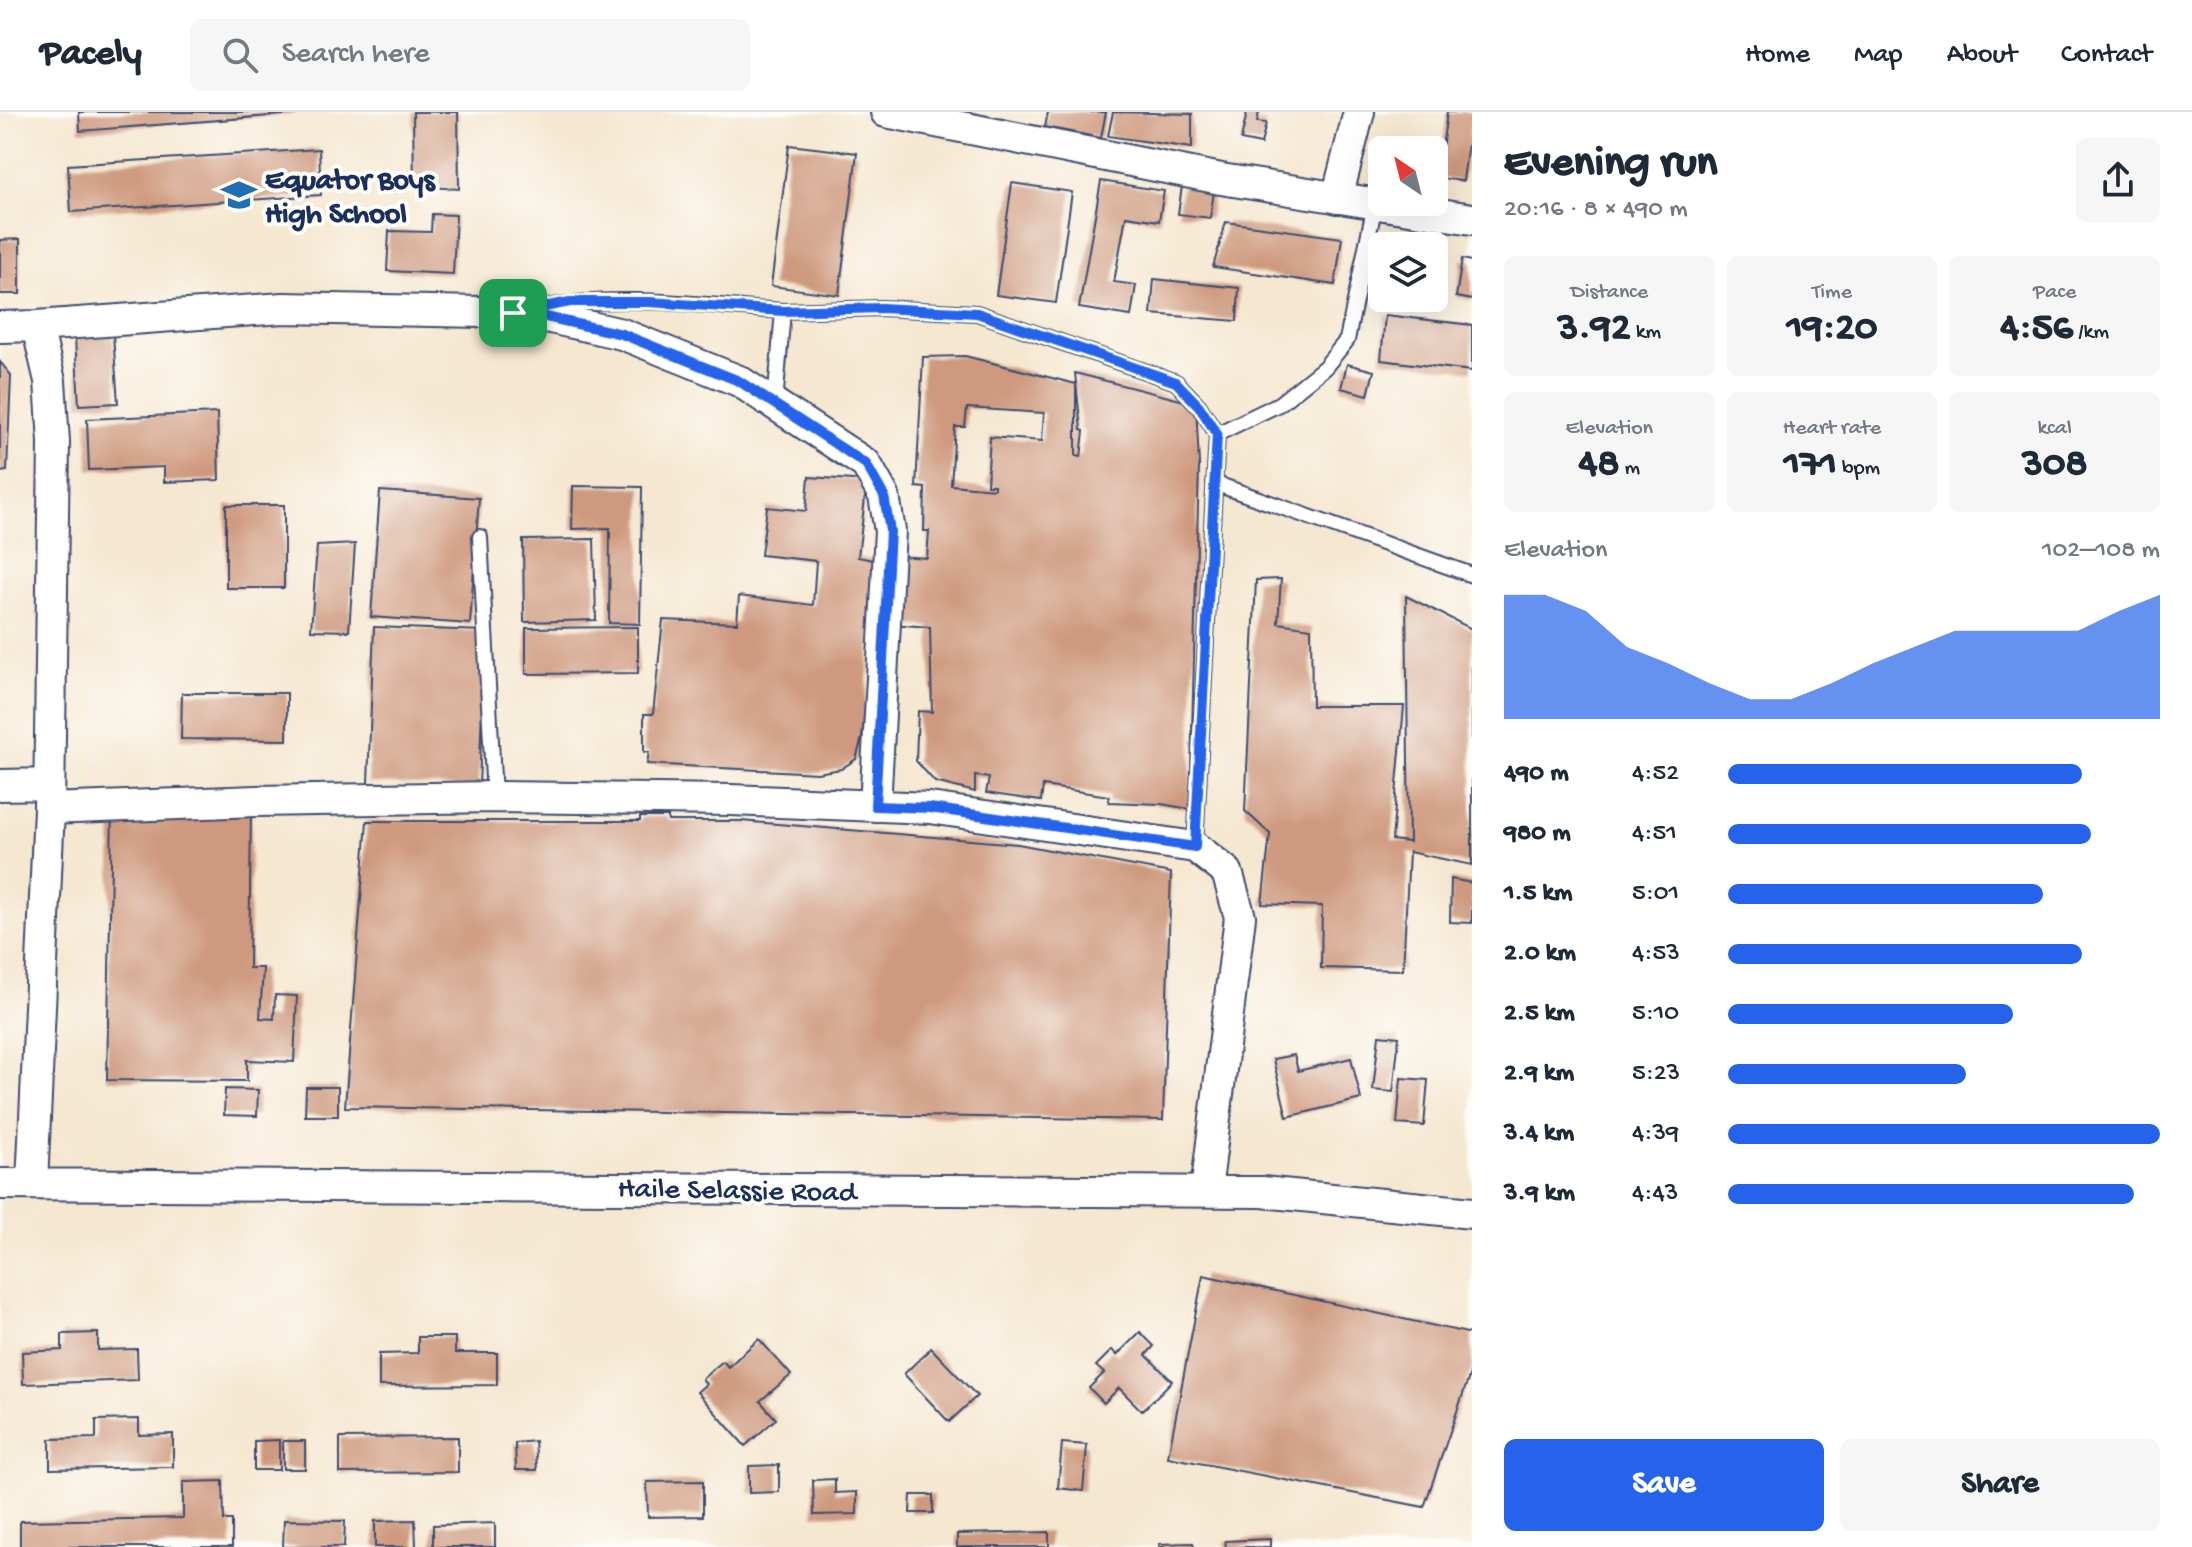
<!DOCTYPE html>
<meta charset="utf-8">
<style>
:root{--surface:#fff;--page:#f6f6f7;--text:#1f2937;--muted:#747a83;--line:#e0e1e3;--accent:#2563eb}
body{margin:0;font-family:"Gochi Hand",sans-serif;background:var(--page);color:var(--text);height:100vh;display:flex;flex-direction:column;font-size:30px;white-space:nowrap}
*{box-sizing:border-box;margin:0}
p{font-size:26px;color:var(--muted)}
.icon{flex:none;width:44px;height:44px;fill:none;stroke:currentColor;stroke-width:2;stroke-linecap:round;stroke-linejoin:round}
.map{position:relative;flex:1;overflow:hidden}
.side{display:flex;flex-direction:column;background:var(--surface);width:720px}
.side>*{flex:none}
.needle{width:52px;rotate:325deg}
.fabs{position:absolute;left:1368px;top:24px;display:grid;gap:16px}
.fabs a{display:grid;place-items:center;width:80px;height:80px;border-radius:12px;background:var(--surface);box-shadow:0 8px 32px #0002;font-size:40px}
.pin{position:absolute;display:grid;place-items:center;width:68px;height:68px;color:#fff;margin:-34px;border-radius:16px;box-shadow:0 4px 12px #0006}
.round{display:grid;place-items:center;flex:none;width:84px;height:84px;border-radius:12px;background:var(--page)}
.headline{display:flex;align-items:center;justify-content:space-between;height:136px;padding:0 32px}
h1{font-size:44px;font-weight:800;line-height:60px}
.metrics{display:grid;grid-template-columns:repeat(3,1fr);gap:12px;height:136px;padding:8px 32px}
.metrics div{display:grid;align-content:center;border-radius:12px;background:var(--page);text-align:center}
.metrics b{font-size:40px;font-weight:800}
.metrics small{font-size:22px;font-weight:400}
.metrics p{font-size:22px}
.chart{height:224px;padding:16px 32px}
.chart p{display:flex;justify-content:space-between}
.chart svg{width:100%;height:144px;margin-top:8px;fill:var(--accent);opacity:.7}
.action{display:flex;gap:16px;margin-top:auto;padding:16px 32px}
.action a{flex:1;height:92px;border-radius:12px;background:var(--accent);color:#fff;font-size:32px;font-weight:800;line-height:92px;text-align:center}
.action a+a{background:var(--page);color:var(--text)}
ul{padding:0 32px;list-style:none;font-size:26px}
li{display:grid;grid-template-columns:128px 96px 1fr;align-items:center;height:60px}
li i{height:20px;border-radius:10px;background:var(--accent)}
header{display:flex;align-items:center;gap:48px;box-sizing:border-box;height:112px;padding:0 40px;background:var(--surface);border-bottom:2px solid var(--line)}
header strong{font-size:38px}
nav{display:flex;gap:44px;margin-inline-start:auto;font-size:28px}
.search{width:560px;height:72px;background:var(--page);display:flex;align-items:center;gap:20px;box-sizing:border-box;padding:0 28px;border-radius:12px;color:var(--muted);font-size:30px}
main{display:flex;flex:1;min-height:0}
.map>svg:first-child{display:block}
.building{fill:#ce997e;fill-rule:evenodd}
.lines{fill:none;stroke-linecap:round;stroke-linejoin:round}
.service-casing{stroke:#3c4b6f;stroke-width:18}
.minor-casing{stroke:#3c4b6f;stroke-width:34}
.service{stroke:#fff;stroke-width:14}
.minor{stroke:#fff;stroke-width:30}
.route-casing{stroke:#fff;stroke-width:16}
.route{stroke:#2563eb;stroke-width:10}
.labels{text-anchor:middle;stroke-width:8;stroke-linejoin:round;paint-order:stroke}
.poi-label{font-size:30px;font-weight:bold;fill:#1b2f5e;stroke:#fdfcf7;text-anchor:start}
.street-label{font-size:30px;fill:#1b2f5e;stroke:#fdfcf7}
</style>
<header>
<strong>Pacely</strong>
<div class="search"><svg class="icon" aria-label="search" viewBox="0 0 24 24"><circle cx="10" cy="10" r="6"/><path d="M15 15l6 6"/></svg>Search here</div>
<nav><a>Home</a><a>Map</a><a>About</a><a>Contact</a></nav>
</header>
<main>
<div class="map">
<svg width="1472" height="1435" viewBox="0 0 1472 1435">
<rect width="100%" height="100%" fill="#fdfcf7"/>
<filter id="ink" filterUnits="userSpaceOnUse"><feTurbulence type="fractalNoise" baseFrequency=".0125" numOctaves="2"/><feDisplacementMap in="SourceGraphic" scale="16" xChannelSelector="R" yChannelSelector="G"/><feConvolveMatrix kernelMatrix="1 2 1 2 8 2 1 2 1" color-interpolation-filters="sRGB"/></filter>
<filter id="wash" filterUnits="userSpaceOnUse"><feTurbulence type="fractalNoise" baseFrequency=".006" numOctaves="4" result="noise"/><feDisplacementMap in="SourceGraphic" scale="32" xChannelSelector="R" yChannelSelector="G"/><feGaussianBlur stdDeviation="1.8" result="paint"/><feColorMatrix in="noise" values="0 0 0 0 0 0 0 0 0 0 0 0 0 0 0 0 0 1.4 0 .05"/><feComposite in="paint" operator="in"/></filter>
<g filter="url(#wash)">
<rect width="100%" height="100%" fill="#f5e7d0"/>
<g id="blocks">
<!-- building -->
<path class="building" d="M79 0H295V2L80 19Z
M413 0H458L459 77 414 74Z
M1048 0H1106L1101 26 1045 15Z
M1113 0 1192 2V36L1108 24Z
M1247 0H1259L1257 10 1266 11 1261 32 1241 28Z
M1447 0H1472L1463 69 1438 66Z
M789 33 857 41 839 183 771 174Z
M319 37 321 83 71 100 68 53Z
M1101 69 1164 79 1159 109 1126 104 1114 170 1136 173 1131 204 1079 196Z
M1012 71 1072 80 1056 191 996 183Z
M1182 74 1214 79 1210 106 1178 102Z
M432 102 456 103 453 162 387 159 389 119 431 120Z
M1226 110 1342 126 1335 173 1213 155Z
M20 127V182H0V128Z
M1405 127V134H1384V129Z
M1462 147 1472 149V188L1456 185Z
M1154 167 1239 176 1237 209 1151 202Z
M1385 203 1472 213V259L1381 248Z
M113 223 118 291 79 293 75 226Z
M965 244 1076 272V344L1081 345 1084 319 1081 318 1075 261 1196 292 1199 353 1190 697 1161 692 1109 690V684L1043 674 1041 689 986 681 989 666 975 664V680L935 670 916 649 918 599 932 600 930 515 890 512 898 444 927 446 929 419H924L925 376 916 375 923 245ZM967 296 1044 301 1042 329 990 325 987 373H994V377L951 373 955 315H965Z
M0 250 11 263 7 359 0 360Z
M1347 252 1374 259 1368 283 1341 276Z
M217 301 219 368 164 370V355L89 358 87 307Z
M809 365 867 369 858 445 878 449 862 626 856 647 841 657 817 661 647 652 649 640H644V602H653L663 508 737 511 739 484 813 493 816 449 761 443 767 395 806 399Z
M573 374 642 375 640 512 609 511 610 416 572 417Z
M380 379 479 386 470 512 371 505Z
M226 393H284V476H226Z
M594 427 596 508 524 510 523 428Z
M355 432 349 519 311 518 317 434Z
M1281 467 1278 511 1311 516 1312 594H1404L1392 728 1409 730 1406 484 1472 517V753L1409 740 1403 858 1321 856 1322 794 1262 792 1270 722 1245 699 1256 468Z
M374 515 485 519 479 675 368 671Z
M638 515V561L526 562V516Z
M182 581H287V628L181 627Z
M112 698 251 700 249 856H263L260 906 274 907 275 883 297 884 294 950 247 948V969L107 968Z
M640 705H668V709H741L1018 732 1171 761 1163 1008 345 995 367 709H640Z
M1451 767 1472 771V811L1450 810Z
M1379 923 1399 925 1393 980 1373 978Z
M1294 943 1298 959 1351 946 1361 987 1287 1005 1273 947Z
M1401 966 1428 968 1424 1014 1397 1012Z
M306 975H338V1004H305Z
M225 977 258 978 257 1004 224 1003Z
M1203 1163 1472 1222V1256L1424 1395 1168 1345Z
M1140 1220 1154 1234 1146 1243 1172 1269 1142 1299 1119 1276 1104 1291 1089 1276 1104 1261 1096 1254 1112 1238 1117 1243Z
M98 1221V1238L137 1237 138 1268 23 1272 22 1240 62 1238V1222Z
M418 1225H455V1241H497V1273L379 1274V1242L418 1241Z
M759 1227 791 1263 760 1289 776 1307 745 1334 697 1280 706 1272 702 1267 723 1249 728 1255Z
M931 1236 977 1284 949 1310 904 1262Z
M139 1307V1323L173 1322V1355L50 1357V1327L96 1326V1308Z
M458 1325V1360L340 1361V1326Z
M279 1328V1358H254V1329Z
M283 1329H305V1357H283Z
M535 1329 537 1358H516L515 1331Z
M1062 1331 1087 1333 1083 1379 1058 1376Z
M779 1353V1380L749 1381V1354Z
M835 1367V1381L857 1380V1402L814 1403 813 1368Z
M223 1369 224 1408H232V1435H20V1409L183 1406V1370Z
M703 1369V1404L648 1405 647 1370Z
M911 1383H933V1401H910Z
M284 1408 345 1409 344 1435H283Z
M415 1408 416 1435H375V1409Z
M495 1411V1435H433V1413Z
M1049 1420V1435H957V1422Z
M1270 1427V1435H1226L1225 1429Z
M1193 1431 1194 1435H1159V1432Z"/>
</g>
</g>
<g filter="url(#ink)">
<use href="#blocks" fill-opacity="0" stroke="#3c4b6f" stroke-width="2"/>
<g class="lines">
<!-- service casing -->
<g class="service-casing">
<path id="service" d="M541 196C620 181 703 194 783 199L775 291
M783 199 881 196 977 201 1176 270 1199 294 1217 322 1195 735
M1217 322 1279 292 1325 255 1347 228 1375 92
M1214 371 1472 463
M480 425 494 685"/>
</g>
<!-- minor casing -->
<g class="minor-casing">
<path id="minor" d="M886 0 1221 67 1472 107
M1337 86 1359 0
M37 214 283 196 528 201 622 222 739 269 866 352 884 384 890 419 875 694
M0 215 37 214 50 269 54 330 49 697 32 1072
M0 673 49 672
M49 697 256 689 494 685 731 688 930 696 1195 735 1227 760 1240 805 1206 1079
M0 1072 1262 1080 1472 1101"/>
</g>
<!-- service -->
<use href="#service" class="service"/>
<!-- minor -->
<use href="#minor" class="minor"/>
</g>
</g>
<g class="lines" filter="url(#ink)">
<!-- route casing -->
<g class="route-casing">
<path id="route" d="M570 190H649L783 199 881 196 977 201 1176 270 1199 294 1217 322 1195 735 930 696 875 694 890 419 884 384 866 352 739 269 622 222 528 201H513Z"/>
</g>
<!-- route -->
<use href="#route" class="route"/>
</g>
<!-- icons -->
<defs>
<g id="school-bare" transform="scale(2.76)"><path d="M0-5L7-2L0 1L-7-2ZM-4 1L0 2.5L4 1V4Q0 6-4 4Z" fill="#1f6fb2" stroke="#fdfcf7" stroke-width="2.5" paint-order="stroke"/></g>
</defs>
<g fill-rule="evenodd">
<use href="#school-bare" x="239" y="83"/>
</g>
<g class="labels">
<!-- poi labels -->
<g class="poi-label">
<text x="265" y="76">Equator Boys<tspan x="265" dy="34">High School</tspan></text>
</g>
<!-- street labels -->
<g class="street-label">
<text transform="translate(737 1076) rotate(1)" y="10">Haile Selassie Road</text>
</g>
</g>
</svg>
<div class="fabs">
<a><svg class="needle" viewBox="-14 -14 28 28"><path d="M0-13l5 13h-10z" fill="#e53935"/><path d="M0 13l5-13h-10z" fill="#747a83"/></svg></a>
<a><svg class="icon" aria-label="layers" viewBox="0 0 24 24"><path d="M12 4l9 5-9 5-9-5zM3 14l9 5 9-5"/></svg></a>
</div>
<div class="pin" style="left:513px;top:201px;background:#1e9e55"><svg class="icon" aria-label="arrive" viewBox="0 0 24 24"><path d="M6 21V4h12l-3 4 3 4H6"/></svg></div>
</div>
<section class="side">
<div class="headline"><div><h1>Evening run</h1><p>20:16 · 8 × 490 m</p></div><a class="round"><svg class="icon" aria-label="share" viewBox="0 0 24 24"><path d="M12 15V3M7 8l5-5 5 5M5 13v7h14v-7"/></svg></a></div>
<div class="metrics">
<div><p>Distance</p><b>3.92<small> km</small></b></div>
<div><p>Time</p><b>19:20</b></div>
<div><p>Pace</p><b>4:56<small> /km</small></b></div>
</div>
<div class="metrics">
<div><p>Elevation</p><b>48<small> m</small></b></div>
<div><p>Heart rate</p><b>171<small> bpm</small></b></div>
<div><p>kcal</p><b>308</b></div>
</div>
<div class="chart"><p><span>Elevation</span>102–108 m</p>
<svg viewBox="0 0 160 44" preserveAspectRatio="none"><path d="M0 44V6L10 6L20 11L30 22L40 27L50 33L60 38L70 38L80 33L90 27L100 22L110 17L120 17L130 17L140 17L150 11L160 6V44z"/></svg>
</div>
<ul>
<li><b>490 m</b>4:52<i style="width:82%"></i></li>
<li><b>980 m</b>4:51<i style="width:84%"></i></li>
<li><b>1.5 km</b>5:01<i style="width:73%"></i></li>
<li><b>2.0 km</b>4:53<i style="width:82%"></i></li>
<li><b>2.5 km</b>5:10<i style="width:66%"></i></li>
<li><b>2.9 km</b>5:23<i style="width:55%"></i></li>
<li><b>3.4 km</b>4:39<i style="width:100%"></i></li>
<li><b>3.9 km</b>4:43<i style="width:94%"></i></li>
</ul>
<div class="action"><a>Save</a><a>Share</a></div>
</section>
</main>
